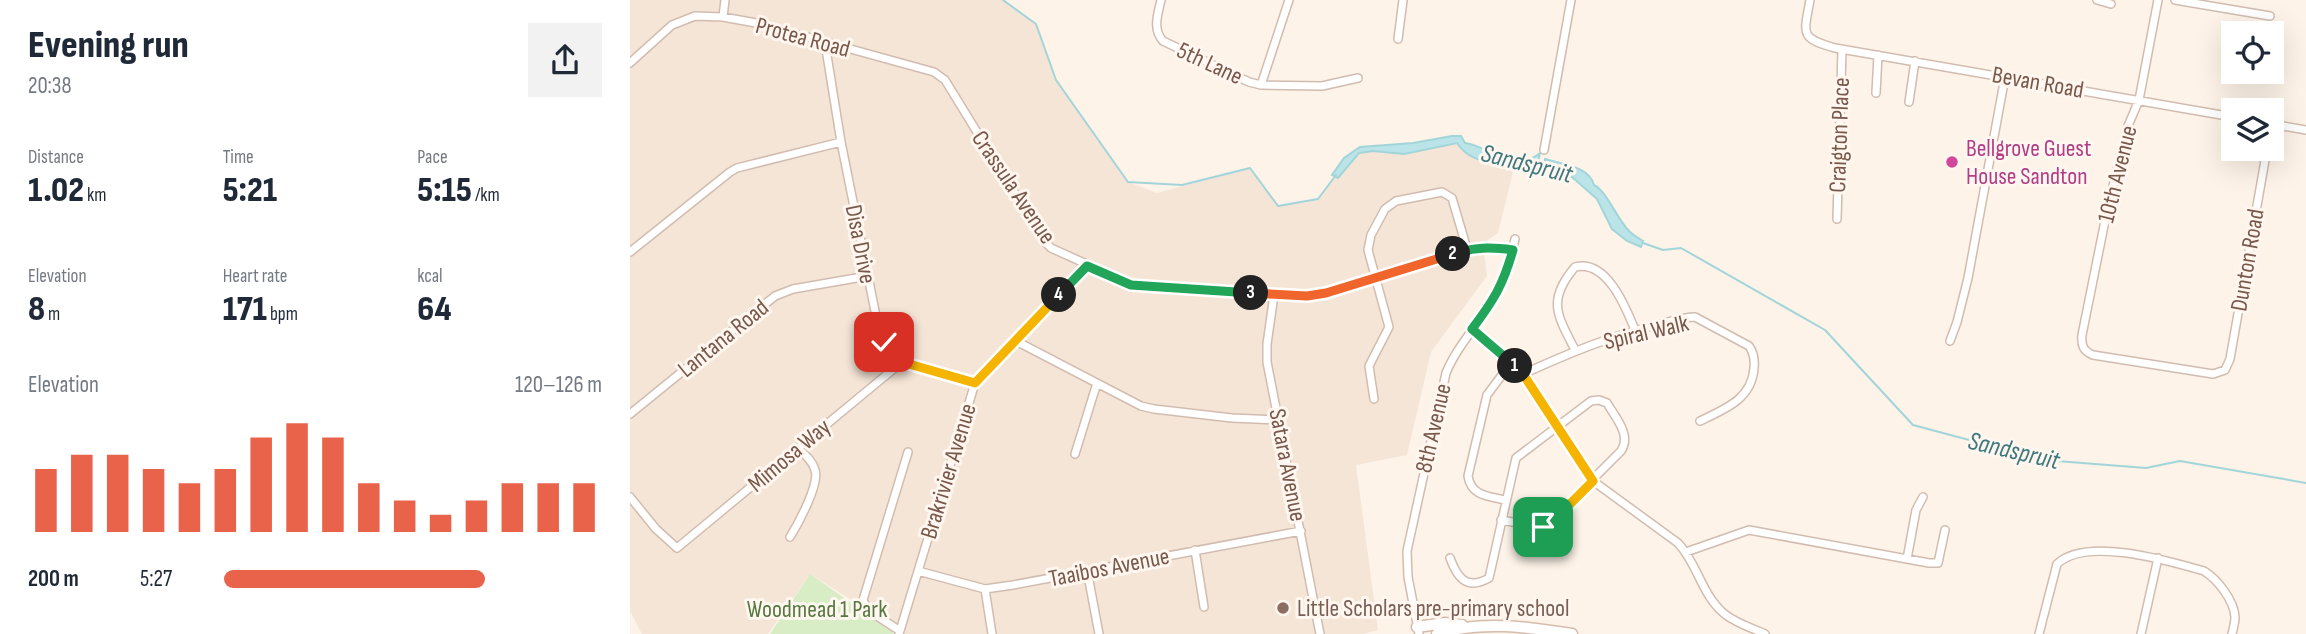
<!DOCTYPE html>
<meta charset="utf-8">
<style>
:root{--surface:#fff;--page:#f2f2f3;--text:#1f2937;--muted:#747a83;--accent:#e9634b}
body{margin:0;font-family:"Sofia Sans Condensed",sans-serif;background:var(--page);color:var(--text);height:100vh;display:flex;flex-direction:column;font-size:26px;white-space:nowrap}
*{box-sizing:border-box;margin:0}
p{font-size:23px;color:var(--muted)}
.icon{flex:none;width:38px;height:38px;fill:none;stroke:currentColor;stroke-width:2;stroke-linecap:round;stroke-linejoin:round}
.map{position:relative;flex:1;overflow:hidden}
.side{display:flex;flex-direction:column;background:var(--surface);width:630px}
.side>*{flex:none}
.fabs{position:absolute;left:1591px;top:21px;display:grid;gap:14px}
.fabs a{display:grid;place-items:center;width:63px;height:63px;border-radius:0px;background:var(--surface);box-shadow:0 7px 28px #0002;font-size:35px}
.pin{position:absolute;display:grid;place-items:center;width:60px;height:60px;color:#fff;margin:-30px;border-radius:14px;box-shadow:0 4px 10px #0006}
.km{position:absolute;width:35px;height:35px;margin:-18px;border-radius:50%;background:#222;color:#fff;font-size:19px;line-height:35px;text-align:center}
.round{display:grid;place-items:center;flex:none;width:74px;height:74px;border-radius:0px;background:var(--page)}
.head{display:flex;align-items:center;justify-content:space-between;height:119px;padding:0 28px}
h1{font-size:38px;font-weight:800;line-height:52px}
.stats{display:grid;grid-template-columns:repeat(3,1fr);gap:10px;height:119px;padding:7px 28px}
.stats div{display:grid;align-content:center}
.stats b{font-size:35px;font-weight:800}
.stats small{font-size:19px;font-weight:400}
.stats p{font-size:19px}
.chart{height:196px;padding:14px 28px}
.chart p{display:flex;justify-content:space-between}
.chart svg{width:100%;height:126px;margin-top:7px;stroke:var(--accent);stroke-width:6}
ul{padding:0 28px;list-style:none;font-size:23px}
li{display:grid;grid-template-columns:112px 84px 1fr;align-items:center;height:52px}
li i{height:18px;border-radius:9px;background:var(--accent)}
main{display:flex;flex:1;min-height:0}
.map>svg:first-child{display:block}
.residential{fill:#f5e5d6}
.green{fill:#d8ecc5}
.water{fill:#bbe4e8;stroke:#a1d5da;stroke-width:2}
.lines{fill:none;stroke-linecap:round;stroke-linejoin:round}
.stream{stroke:#a1d5da;stroke-width:2}
.street-casing{stroke:#d2bcaf;stroke-width:10}
.secondary-casing{stroke:#d5bcad;stroke-width:13}
.street{stroke:#fff;stroke-width:7}
.secondary{stroke:#fff;stroke-width:10}
.split-1-casing{stroke:#fff;stroke-width:14}
.split-2-casing{stroke:#fff;stroke-width:14}
.split-3-casing{stroke:#fff;stroke-width:14}
.split-4-casing{stroke:#fff;stroke-width:14}
.split-5-casing{stroke:#fff;stroke-width:14}
.split-1{stroke:#f5b400;stroke-width:9}
.split-2{stroke:#22a559;stroke-width:9}
.split-3{stroke:#f0652b;stroke-width:9}
.split-4{stroke:#22a559;stroke-width:9}
.split-5{stroke:#f5b400;stroke-width:9}
.hotel-dot{fill:#d1479c;stroke:#fff7ef;stroke-width:2.5}
.education-dot{fill:#8d6e63;stroke:#fff7ef;stroke-width:2.5}
.labels{text-anchor:middle;stroke-width:6;stroke-linejoin:round;paint-order:stroke}
.street-label{font-size:24px;fill:#78584b;stroke:#fff7ef}
.hotel-label{font-size:24px;fill:#b23c85;stroke:#fff7ef;text-anchor:start}
.education-label{font-size:24px;fill:#785e54;stroke:#fff7ef;text-anchor:start}
.park-label{font-size:24px;fill:#54783f;stroke:#fff7ef}
.water-label{font-size:26px;font-style:italic;fill:#3d787e;stroke:#fff7ef}
</style>
<main>
<section class="side">
<div class="head"><div><h1>Evening run</h1><p>20:38</p></div><a class="round"><svg class="icon" aria-label="share" viewBox="0 0 24 24"><path d="M12 15V3M7 8l5-5 5 5M5 13v7h14v-7"/></svg></a></div>
<div class="stats">
<div><p>Distance</p><b>1.02<small> km</small></b></div>
<div><p>Time</p><b>5:21</b></div>
<div><p>Pace</p><b>5:15<small> /km</small></b></div>
</div>
<div class="stats">
<div><p>Elevation</p><b>8<small> m</small></b></div>
<div><p>Heart rate</p><b>171<small> bpm</small></b></div>
<div><p>kcal</p><b>64</b></div>
</div>
<div class="chart"><p><span>Elevation</span>120–126 m</p>
<svg viewBox="0 0 160 44" preserveAspectRatio="none"><path d="M5 44V22M15 44V17M25 44V17M35 44V22M45 44V27M55 44V22M65 44V11M75 44V6M85 44V11M95 44V27M105 44V33M115 44V38M125 44V33M135 44V27M145 44V27M155 44V27"/></svg>
</div>
<ul>
<li><b>200 m</b>5:27<i style="width:69%"></i></li>
</ul>
</section>
<div class="map">
<svg width="1676" height="634" viewBox="0 0 1676 634">
<rect width="100%" height="100%" fill="#fdf3e8"/>
<!-- residential -->
<path class="residential" d="M0 0H373L406 24 426 80 498 182 527 193 620 168 648 206 688 200 716 161 728 152 825 140 885 164 868 233 855 242 843 243 845 251H854L857 276 801 352 777 455 726 465 748 630 733 634H276L180 574 138 634H12L0 611Z"/>
<!-- green -->
<path class="green" d="M180 574 263 632V634H140Z"/>
<!-- water -->
<path class="water" d="M822 136H831L835 143C844 144 849 148 857 150 860 151 865 150 868 151 884 154 892 168 910 153L906 173C899 169 892 170 883 170 877 170 873 166 867 165 850 160 837 158 827 143L774 154 743 151 729 153 708 178 702 175 714 158 730 147 783 143Z
M915 159C931 164 959 166 964 185 976 190 987 219 999 231 1003 235 1008 238 1013 241L1011 247 997 241 982 229 967 199 942 177 912 174Z"/>
<g class="lines">
<!-- stream -->
<path class="stream" d="M373 0 406 24 426 80 498 182 552 185 620 168 648 206 688 199 706 175
M1013 243 1033 250 1051 248 1195 330 1283 425 1414 460 1516 468 1550 461 1676 483"/>
<!-- street casing -->
<g class="street-casing">
<path id="street" d="M531 0C528 14 522 29 533 41L619 82 631 85 659 0
M1180 0C1174 34 1169 38 1205 48L1603 117
M1467 0 1481 4
M1528 0 1509 100 1498 126 1478 206 1452 335C1451 345 1453 351 1463 355L1583 374 1595 370 1600 359 1637 149
M1545 0 1640 16
M93 17 95 0
M768 39 773 0
M195 43 211 142 250 336 258 348 272 362 345 383
M0 63 42 25 65 16 93 17 126 23 304 72 315 80 414 241 421 248 501 284 677 296 696 294 844 247 883 250
M631 85 692 86 728 78
M1246 93 1248 55
M1279 102 1285 61
M1642 124 1676 130
M914 150 941 0
M1207 219 1212 50
M0 252 100 172 107 168 211 142
M644 295 637 344V362L690 634
M842 329 893 374 963 481 1048 543C1068 564 1072 597 1096 615 1108 624 1122 628 1135 634
M384 340 511 406 524 409 602 418 649 420
M1320 341 1327 322 1338 278 1375 77
M945 350C928 316 916 301 945 267 977 259 996 308 1005 330
M893 374C937 354 980 336 1027 325 1039 322 1052 317 1065 317L1119 346C1124 353 1125 359 1124 368 1122 399 1095 409 1070 421
M744 399 739 366 759 327 738 250 741 235 755 209 766 201 812 192 822 198 837 249
M0 414 145 296 163 289 238 276
M445 454 467 383
M0 497 26 529 47 548 272 362
M875 500C858 496 841 496 838 476L857 395 881 363
M160 537C168 524 190 484 185 470 183 461 174 454 168 448
M565 550 574 607
M1056 552 1119 530 1299 563H1308L1315 530
M820 558C827 577 836 591 859 578L886 458 961 401 969 400 977 403C985 417 1002 435 991 451L917 525 910 527 871 520
M1277 559 1286 510 1293 497
M457 570 469 634
M288 571 355 589 383 585 671 531
M355 589 362 634
M270 631 238 610 233 600 278 452
M269 634 345 383 457 266
M789 634 778 577 777 551 816 373C827 346 848 325 863 300 875 281 880 260 885 239
M1409 634 1427 564C1456 536 1539 561 1574 571 1587 579 1604 600 1605 617 1605 623 1603 629 1602 634
M1511 634 1528 558"/>
</g>
<!-- secondary casing -->
<g class="secondary-casing">
<path id="secondary" d="M787 627 815 623 832 625
M807 634C851 620 898 627 942 634"/>
</g>
<!-- street -->
<use href="#street" class="street"/>
<!-- secondary -->
<use href="#secondary" class="secondary"/>
</g>
<g class="lines">
<!-- split-1 casing -->
<g class="split-1-casing">
<path id="split-1" d="M885 366 893 374 963 481 920 524 913 527"/>
</g>
<!-- split-2 casing -->
<g class="split-2-casing">
<path id="split-2" d="M823 254C844 247 861 247 883 250 873 285 864 300 842 329L885 366"/>
</g>
<!-- split-3 casing -->
<g class="split-3-casing">
<path id="split-3" d="M621 293 677 296 696 293 823 254"/>
</g>
<!-- split-4 casing -->
<g class="split-4-casing">
<path id="split-4" d="M429 295 457 266 501 285 621 293"/>
</g>
<!-- split-5 casing -->
<g class="split-5-casing">
<path id="split-5" d="M254 342 272 362 345 383 429 295"/>
</g>
<!-- split-1 -->
<use href="#split-1" class="split-1"/>
<!-- split-2 -->
<use href="#split-2" class="split-2"/>
<!-- split-3 -->
<use href="#split-3" class="split-3"/>
<!-- split-4 -->
<use href="#split-4" class="split-4"/>
<!-- split-5 -->
<use href="#split-5" class="split-5"/>
</g>
<!-- markers -->
<circle class="hotel-dot" cx="1322" cy="162" r="7"/>
<circle class="education-dot" cx="653" cy="608" r="7"/>
<g class="labels">
<!-- street labels -->
<g class="street-label">
<text transform="translate(173 37) rotate(15)" y="8">Protea Road</text>
<text transform="translate(580 63) rotate(25)" y="8">5th Lane</text>
<text transform="translate(1408 82) rotate(10)" y="8">Bevan Road</text>
<text transform="translate(1209 135) rotate(-88)" y="8">Craigton Place</text>
<text transform="translate(1487 174) rotate(-76)" y="8">10th Avenue</text>
<text transform="translate(384 187) rotate(56)" y="8">Crassula Avenue</text>
<text transform="translate(231 244) rotate(79)" y="8">Disa Drive</text>
<text transform="translate(1617 260) rotate(-80)" y="8">Dunton Road</text>
<text transform="translate(1016 332) rotate(-13)" y="8">Spiral Walk</text>
<text transform="translate(93 338) rotate(-39)" y="8">Lantana Road</text>
<text transform="translate(803 428) rotate(-77)" y="8">8th Avenue</text>
<text transform="translate(159 455) rotate(-40)" y="8">Mimosa Way</text>
<text transform="translate(658 465) rotate(79)" y="8">Satara Avenue</text>
<text transform="translate(318 471) rotate(-73)" y="8">Brakrivier Avenue</text>
<text transform="translate(479 567) rotate(-11)" y="8">Taaibos Avenue</text>
</g>
<!-- hotel labels -->
<g class="hotel-label">
<text x="1336" y="156">Bellgrove Guest<tspan x="1336" dy="28">House Sandton</tspan></text>
</g>
<!-- education labels -->
<g class="education-label">
<text x="667" y="616">Little Scholars pre-primary school</text>
</g>
<!-- park labels -->
<g class="park-label">
<text x="187" y="617">Woodmead 1 Park</text>
</g>
<!-- water labels -->
<g class="water-label">
<text transform="translate(897 163) rotate(14)" y="9">Sandspruit</text>
<text transform="translate(1384 450) rotate(13)" y="9">Sandspruit</text>
</g>
</g>
</svg>
<div class="fabs">
<a><svg class="icon" aria-label="locate" viewBox="0 0 24 24"><circle cx="12" cy="12" r="6"/><path d="M12 2v4M12 18v4M2 12h4M18 12h4"/></svg></a>
<a><svg class="icon" aria-label="layers" viewBox="0 0 24 24"><path d="M12 4l9 5-9 5-9-5zM3 14l9 5 9-5"/></svg></a>
</div>
<div class="pin" style="left:913px;top:527px;background:#1e9e55"><svg class="icon" aria-label="arrive" viewBox="0 0 24 24"><path d="M6 21V4h12l-3 4 3 4H6"/></svg></div>
<div class="pin" style="left:254px;top:342px;background:#d93025"><svg class="icon" aria-label="check" viewBox="0 0 24 24"><path d="M5 12l5 5 9-10"/></svg></div>
<b class="km" style="left:885px;top:366px">1</b>
<b class="km" style="left:823px;top:254px">2</b>
<b class="km" style="left:621px;top:293px">3</b>
<b class="km" style="left:429px;top:295px">4</b>
</div>
</main>
